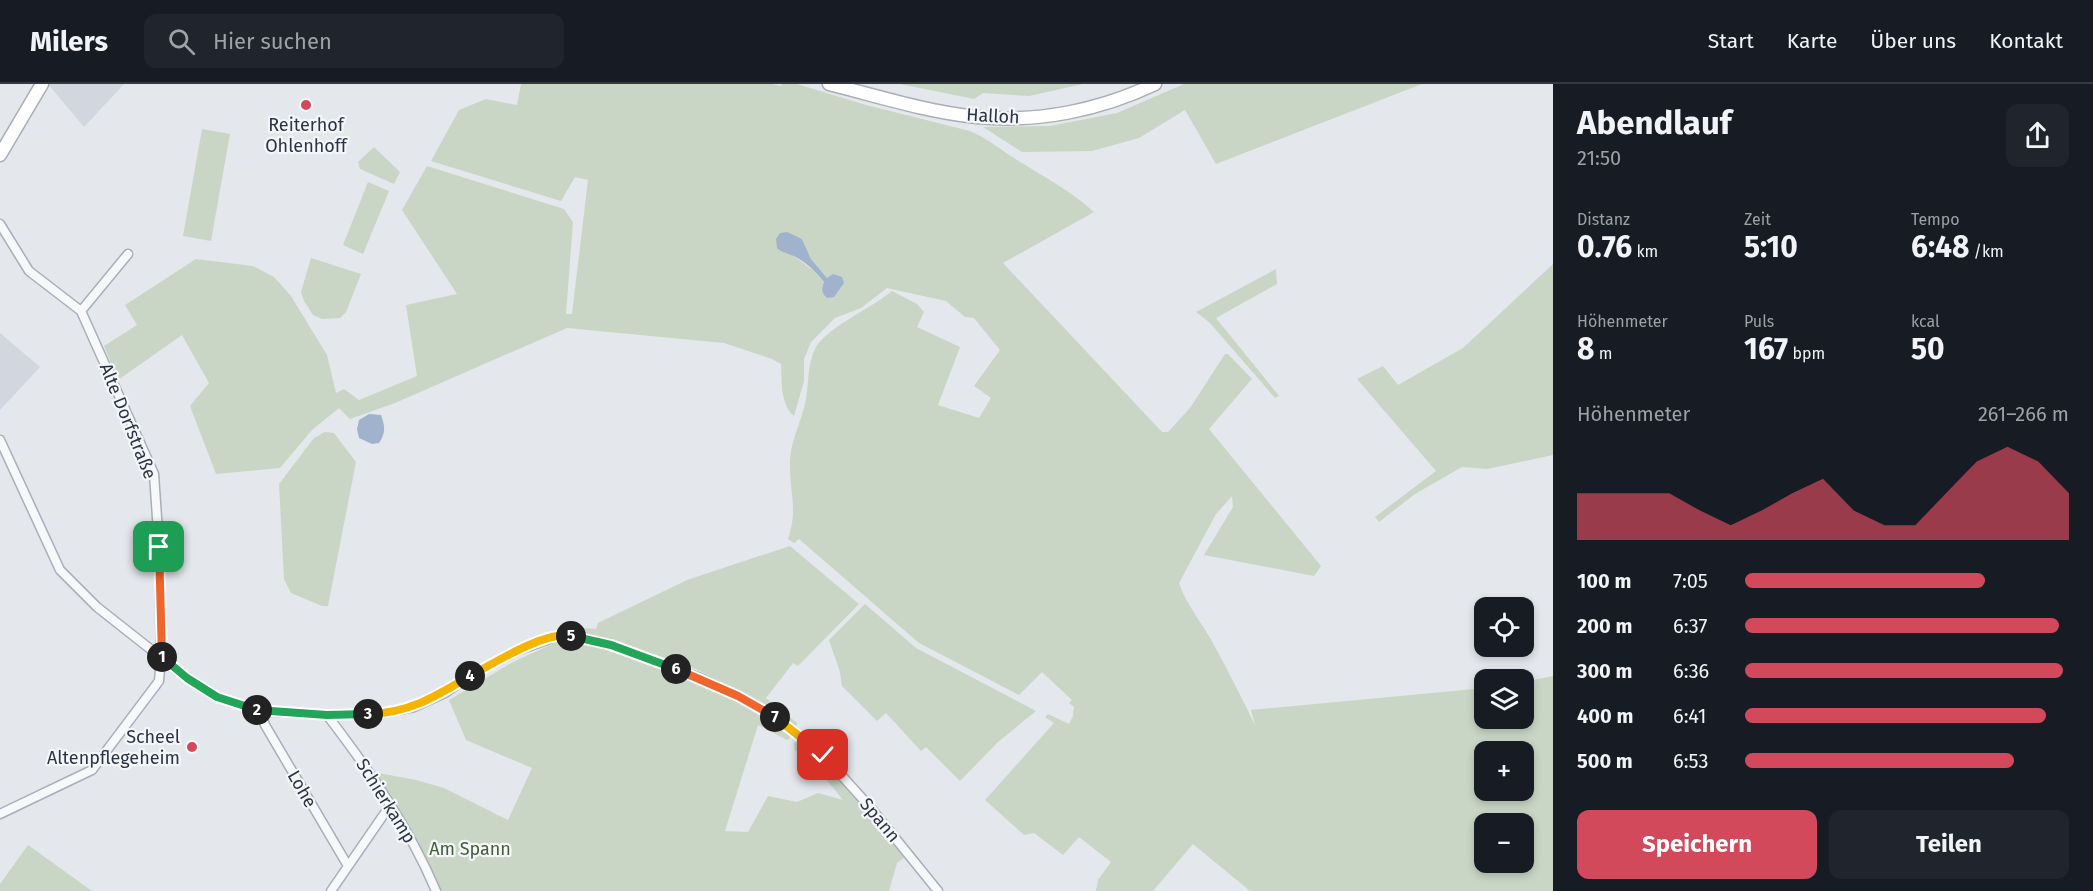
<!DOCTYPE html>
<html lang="de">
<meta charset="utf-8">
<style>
:root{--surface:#171b24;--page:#20242c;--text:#f1f3f6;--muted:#9ea1a6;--line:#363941;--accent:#d1495b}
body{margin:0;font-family:"Fira Sans",sans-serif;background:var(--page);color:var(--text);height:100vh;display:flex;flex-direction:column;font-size:22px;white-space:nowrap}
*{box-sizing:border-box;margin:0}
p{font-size:20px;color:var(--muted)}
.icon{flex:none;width:33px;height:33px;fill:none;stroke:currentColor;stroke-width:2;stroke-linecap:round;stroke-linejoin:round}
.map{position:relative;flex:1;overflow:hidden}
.panel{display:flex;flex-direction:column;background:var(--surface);width:540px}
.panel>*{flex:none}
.fabs{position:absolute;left:1474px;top:513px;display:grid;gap:12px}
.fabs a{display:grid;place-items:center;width:60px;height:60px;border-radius:12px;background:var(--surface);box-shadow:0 3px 9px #0003;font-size:30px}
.pin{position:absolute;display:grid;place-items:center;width:51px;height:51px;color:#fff;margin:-26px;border-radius:12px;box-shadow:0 3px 9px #0006}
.km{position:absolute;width:30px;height:30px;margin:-15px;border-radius:50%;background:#222;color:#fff;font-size:16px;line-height:30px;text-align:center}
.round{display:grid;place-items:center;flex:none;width:63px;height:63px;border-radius:12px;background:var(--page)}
.head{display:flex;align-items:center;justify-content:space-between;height:102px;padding:0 24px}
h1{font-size:33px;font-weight:700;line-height:45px}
.figures{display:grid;grid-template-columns:repeat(3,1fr);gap:9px;height:102px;padding:6px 24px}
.figures div{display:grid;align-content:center}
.figures b{font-size:30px;font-weight:700}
.figures small{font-size:16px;font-weight:400}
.figures p{font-size:16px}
.chart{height:168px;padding:12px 24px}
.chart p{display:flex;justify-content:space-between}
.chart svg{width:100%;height:108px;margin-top:6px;fill:var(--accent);opacity:.7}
.action{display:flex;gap:12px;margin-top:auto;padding:12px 24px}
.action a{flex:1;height:69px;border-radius:12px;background:var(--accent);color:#fff;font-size:24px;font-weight:700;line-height:69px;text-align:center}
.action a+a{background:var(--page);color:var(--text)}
ul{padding:0 24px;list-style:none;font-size:20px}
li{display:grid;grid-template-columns:96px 72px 1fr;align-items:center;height:45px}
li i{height:15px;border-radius:8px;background:var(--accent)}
header{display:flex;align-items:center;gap:36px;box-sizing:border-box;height:84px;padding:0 30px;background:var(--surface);border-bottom:2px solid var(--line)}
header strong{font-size:28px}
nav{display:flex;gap:33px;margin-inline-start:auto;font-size:21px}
.search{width:420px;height:54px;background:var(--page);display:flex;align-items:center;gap:15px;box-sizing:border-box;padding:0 21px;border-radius:12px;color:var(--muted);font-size:22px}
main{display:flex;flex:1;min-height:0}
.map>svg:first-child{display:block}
.built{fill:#d2d6de}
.green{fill:#c9d6c5;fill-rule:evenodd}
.water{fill:#9fb4cc}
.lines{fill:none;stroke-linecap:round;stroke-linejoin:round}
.minor-casing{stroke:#a9aeb7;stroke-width:11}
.secondary-casing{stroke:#a9aeb7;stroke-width:15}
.minor{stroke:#f7f8fa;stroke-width:8}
.secondary{stroke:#fff;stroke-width:12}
.split-1-casing{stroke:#fff;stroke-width:12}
.split-2-casing{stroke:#fff;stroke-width:12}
.split-3-casing{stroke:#fff;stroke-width:12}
.split-4-casing{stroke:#fff;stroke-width:12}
.split-5-casing{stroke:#fff;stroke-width:12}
.split-6-casing{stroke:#fff;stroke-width:12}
.split-7-casing{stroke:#fff;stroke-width:12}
.split-8-casing{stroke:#fff;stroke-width:12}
.split-1{stroke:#f0652b;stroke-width:8}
.split-2{stroke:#22a559;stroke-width:8}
.split-3{stroke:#22a559;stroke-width:8}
.split-4{stroke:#f5b400;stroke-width:8}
.split-5{stroke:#f5b400;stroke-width:8}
.split-6{stroke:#22a559;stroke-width:8}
.split-7{stroke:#f0652b;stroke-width:8}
.split-8{stroke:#f5b400;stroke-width:8}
.poi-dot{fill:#d1495b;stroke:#f4f6f9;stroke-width:2}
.labels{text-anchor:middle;stroke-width:4.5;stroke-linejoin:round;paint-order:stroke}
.street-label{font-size:18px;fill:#2b3445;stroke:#f4f6f9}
.poi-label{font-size:18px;fill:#2b3445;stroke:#f4f6f9}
.park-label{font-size:18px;fill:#3f6138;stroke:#f4f6f9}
</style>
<header>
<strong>Milers</strong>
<div class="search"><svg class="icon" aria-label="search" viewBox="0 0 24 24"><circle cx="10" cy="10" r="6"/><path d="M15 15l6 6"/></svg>Hier suchen</div>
<nav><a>Start</a><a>Karte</a><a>Über uns</a><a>Kontakt</a></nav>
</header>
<main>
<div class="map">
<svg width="1553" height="807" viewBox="0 0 1553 807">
<rect width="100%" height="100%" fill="#e4e7ec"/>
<!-- built -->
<path class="built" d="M48 0H124L84 43Z
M0 249 40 283 0 326Z"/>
<!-- green -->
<path class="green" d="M521 0H772L781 2 782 0H797L866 21 970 47C986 54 997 63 1011 72 1039 91 1069 105 1094 128L1003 179 1162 348H1168L1190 324 1225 270H1228L1252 295 1209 345 1321 482 1314 492 1204 471 1233 423 1232 412 1216 430 1179 499C1186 521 1204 541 1215 563 1229 588 1242 615 1255 641L1251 626 1485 604V634H1524V598L1553 592V807H1250L1193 760 1153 807H1096L1098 796 1111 778 1079 753 1063 771 1034 749 1024 751 985 716 1054 639 1045 633 1048 630 1069 640 1073 632 1074 623 1069 619 1072 616 1042 588 1019 611 919 559 799 455 794 459 788 455C798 425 790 412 790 382 789 358 802 338 806 315 809 298 807 282 815 265 824 245 872 224 892 207L917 220 924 228 917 243 960 263 938 321 979 334 991 314 974 302 1000 266 974 234 965 233 946 217 887 204 861 224 835 234 811 258 804 275V297L794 332C780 321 782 296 781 280L772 275 724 259 567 244 395 319 350 335 339 324 312 346 280 384 216 390 190 322 209 299 182 251 118 296 104 262 137 241 125 221 196 175 253 182 274 193 291 212 327 271 336 309 344 305 359 316 417 292 406 221 457 210 402 126 427 82 564 125 573 138 566 230H572L588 96 575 93 561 117 431 77 459 26 486 15 517 21ZM802 155 811 175 827 194V213C821 208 820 205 824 198L815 188 794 172ZM1485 668H1524V706H1485ZM1485 740H1524V778H1485Z
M900 0H1083L1029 12 983 9 974 15Z
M1184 0H1422L1216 80 1185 26 1139 54 1092 67 1022 68 983 43 1050 42 1117 29Z
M202 45 230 50 211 157 183 152Z
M374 63 400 88 394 100 360 85 358 78Z
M368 98 389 107 363 170 343 161Z
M311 174 361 190 346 228 340 234 322 235 313 231 304 217 301 208Z
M1553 180V371L1487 385 1462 383 1415 410 1379 438 1375 433 1436 387 1357 295 1383 282 1398 301 1463 264Z
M1276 185 1277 200 1216 234 1279 312 1275 314 1210 239 1196 228Z
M325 348 334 349 356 378 328 522H322L291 509 284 495 279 400 314 354Z
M790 462 859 520 798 582 793 579 766 614 797 639V644L737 605 685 580 581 549 583 544 596 545 598 539 687 496Z
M865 520 916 564 1036 627 998 658 960 697 926 663 921 667 886 629 877 637 842 602 840 588 829 556Z
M559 557 589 560 707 600 788 648 790 654 787 656 758 641 725 747 748 748 768 712 797 718 818 709 843 716 817 684 795 666 794 659 798 656 825 679 905 773 897 779 889 807H442L413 750 373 688 416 696 444 704 508 736 532 684 466 656 449 616 513 578Z
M28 761 92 807H0V800Z"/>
<!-- water -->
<path class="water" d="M787 148 802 155 811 175 827 194 833 190 842 193 844 199 834 213 827 214C821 208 821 205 824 198 816 188 806 178 794 172 787 169 783 169 777 164L776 155 780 149Z
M369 330 381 331C385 342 386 349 379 359L372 360 359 354 357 345 359 336Z"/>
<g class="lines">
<!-- minor casing -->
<g class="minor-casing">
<path id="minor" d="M0 140 29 187 81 227 154 390 159 463 161 573 159 597 92 686 0 730
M81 227 128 170
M0 356 60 486 97 523 187 594 217 613 260 627 327 631 379 630 414 623 445 609 468 593 519 566 563 550 611 561 700 594 738 612 778 635 823 671 870 723 938 807
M260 627 265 641 348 782
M327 631C369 686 409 743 436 807
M331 807 391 720"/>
</g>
<!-- secondary casing -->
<g class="secondary-casing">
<path id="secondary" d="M829 0C877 12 927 28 977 33 1038 39 1100 26 1155 0
M0 71 42 0"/>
</g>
<!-- minor -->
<use href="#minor" class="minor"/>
<!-- secondary -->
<use href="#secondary" class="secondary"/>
</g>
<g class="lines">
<!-- split-1 casing -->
<g class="split-1-casing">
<path id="split-1" d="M159 463 162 573"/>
</g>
<!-- split-2 casing -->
<g class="split-2-casing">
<path id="split-2" d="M162 573 187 594 217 613 257 626"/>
</g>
<!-- split-3 casing -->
<g class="split-3-casing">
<path id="split-3" d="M257 626 327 631 368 630"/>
</g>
<!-- split-4 casing -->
<g class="split-4-casing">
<path id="split-4" d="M368 630C409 629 435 613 470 592"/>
</g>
<!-- split-5 casing -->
<g class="split-5-casing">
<path id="split-5" d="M470 592C492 580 547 546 571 552"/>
</g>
<!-- split-6 casing -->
<g class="split-6-casing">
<path id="split-6" d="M571 552 611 561 676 585"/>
</g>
<!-- split-7 casing -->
<g class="split-7-casing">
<path id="split-7" d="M676 585 738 612 775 633"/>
</g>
<!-- split-8 casing -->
<g class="split-8-casing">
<path id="split-8" d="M775 633 823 671"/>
</g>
<!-- split-1 -->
<use href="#split-1" class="split-1"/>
<!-- split-2 -->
<use href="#split-2" class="split-2"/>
<!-- split-3 -->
<use href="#split-3" class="split-3"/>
<!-- split-4 -->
<use href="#split-4" class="split-4"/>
<!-- split-5 -->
<use href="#split-5" class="split-5"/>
<!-- split-6 -->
<use href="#split-6" class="split-6"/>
<!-- split-7 -->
<use href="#split-7" class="split-7"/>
<!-- split-8 -->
<use href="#split-8" class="split-8"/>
</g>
<!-- markers -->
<g class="poi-dot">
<circle cx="306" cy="21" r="6"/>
<circle cx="192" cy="663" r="6"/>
</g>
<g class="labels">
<!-- street labels -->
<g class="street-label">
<text transform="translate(993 32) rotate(3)" y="6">Halloh</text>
<text transform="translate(128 337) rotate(68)" y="6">Alte Dorfstraße</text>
<text transform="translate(302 705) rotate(60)" y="6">Lohe</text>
<text transform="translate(386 717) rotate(58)" y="6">Schierkamp</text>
<text transform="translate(880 736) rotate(50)" y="6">Spann</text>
</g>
<!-- poi labels -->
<g class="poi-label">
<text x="306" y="47">Reiterhof<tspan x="306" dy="21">Ohlenhoff</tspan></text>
<text x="180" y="659" text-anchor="end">Scheel<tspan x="180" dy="21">Altenpflegeheim</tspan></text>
</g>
<!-- park labels -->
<g class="park-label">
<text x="470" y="771">Am Spann</text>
</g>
</g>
</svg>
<div class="fabs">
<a><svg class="icon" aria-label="locate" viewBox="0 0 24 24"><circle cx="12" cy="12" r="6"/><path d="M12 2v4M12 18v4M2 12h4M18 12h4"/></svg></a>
<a><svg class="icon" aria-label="layers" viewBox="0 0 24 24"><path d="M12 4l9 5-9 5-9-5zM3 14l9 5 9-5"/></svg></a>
<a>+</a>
<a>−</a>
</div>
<div class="pin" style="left:159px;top:463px;background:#1e9e55"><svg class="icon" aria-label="arrive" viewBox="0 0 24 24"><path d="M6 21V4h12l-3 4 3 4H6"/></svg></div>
<div class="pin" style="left:823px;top:671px;background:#d93025"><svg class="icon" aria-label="check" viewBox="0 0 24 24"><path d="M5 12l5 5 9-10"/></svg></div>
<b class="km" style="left:162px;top:573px">1</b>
<b class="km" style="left:257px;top:626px">2</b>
<b class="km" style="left:368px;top:630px">3</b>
<b class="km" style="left:470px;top:592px">4</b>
<b class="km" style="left:571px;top:552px">5</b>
<b class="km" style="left:676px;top:585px">6</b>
<b class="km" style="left:775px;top:633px">7</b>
</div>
<section class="panel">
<div class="head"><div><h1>Abendlauf</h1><p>21:50</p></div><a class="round"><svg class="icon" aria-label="share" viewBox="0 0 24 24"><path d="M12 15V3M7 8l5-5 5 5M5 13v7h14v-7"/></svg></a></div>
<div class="figures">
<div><p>Distanz</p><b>0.76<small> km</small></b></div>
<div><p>Zeit</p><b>5:10</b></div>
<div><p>Tempo</p><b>6:48<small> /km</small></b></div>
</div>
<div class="figures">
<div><p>Höhenmeter</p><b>8<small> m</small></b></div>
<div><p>Puls</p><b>167<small> bpm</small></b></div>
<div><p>kcal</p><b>50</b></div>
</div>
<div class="chart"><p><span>Höhenmeter</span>261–266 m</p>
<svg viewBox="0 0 160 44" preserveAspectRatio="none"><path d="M0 44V25L10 25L20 25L30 25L40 32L50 38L60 32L70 25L80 19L90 32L100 38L110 38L120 25L130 12L140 6L150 12L160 25V44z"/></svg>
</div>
<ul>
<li><b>100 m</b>7:05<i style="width:74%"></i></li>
<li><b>200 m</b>6:37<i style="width:97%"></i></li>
<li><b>300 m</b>6:36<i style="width:98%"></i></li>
<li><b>400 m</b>6:41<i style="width:93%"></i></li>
<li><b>500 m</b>6:53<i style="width:83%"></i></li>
</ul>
<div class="action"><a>Speichern</a><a>Teilen</a></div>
</section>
</main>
